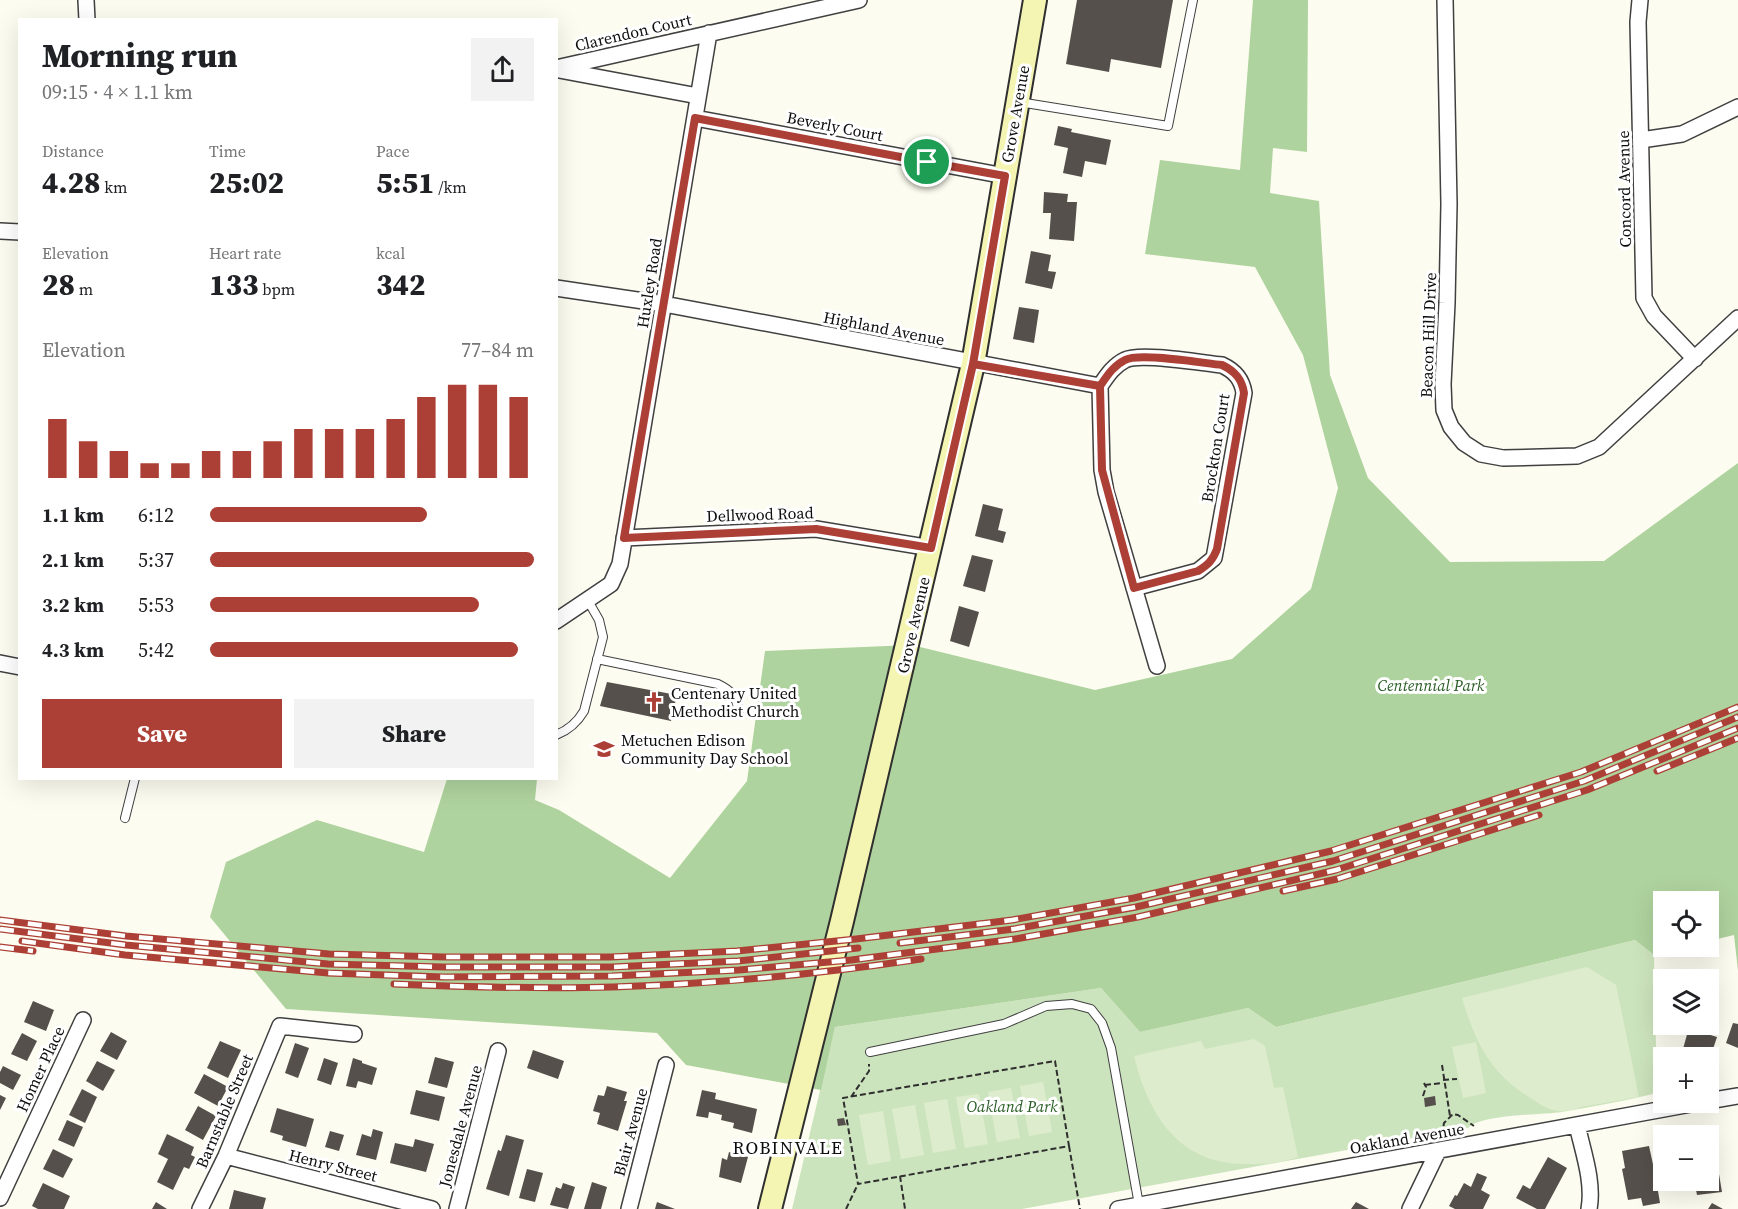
<!DOCTYPE html>
<meta charset="utf-8">
<style>
:root{--surface:#fff;--page:#f2f2f2;--text:#202124;--muted:#757577;--accent:#ad4036}
body{margin:0;font-family:"Source Serif 4",serif;background:var(--page);color:var(--text);height:100vh;display:flex;flex-direction:column;font-size:22px;white-space:nowrap}
*{box-sizing:border-box;margin:0}
p{font-size:20px;color:var(--muted)}
.icon{flex:none;width:33px;height:33px;fill:none;stroke:currentColor;stroke-width:2;stroke-linecap:round;stroke-linejoin:round}
.map{position:relative;flex:1;overflow:hidden}
.sheet{position:absolute;left:18px;top:18px;width:540px;height:762px;display:flex;flex-direction:column;background:var(--surface);border-radius:0px;box-shadow:0 6px 24px #0002}
.sheet>*{flex:none}
.buttons{position:absolute;left:1653px;top:891px;display:grid;gap:12px}
.buttons a{display:grid;place-items:center;width:66px;height:66px;border-radius:0px;background:var(--surface);box-shadow:0 6px 24px #0002;font-size:30px}
.pin{position:absolute;display:grid;place-items:center;width:51px;height:51px;color:#fff;margin:-26px;border:3px solid #fff;border-radius:50%;box-shadow:0 2px 6px #0007}
.round{display:grid;place-items:center;flex:none;width:63px;height:63px;border-radius:0px;background:var(--page)}
.headline{display:flex;align-items:center;justify-content:space-between;height:102px;padding:0 24px}
h1{font-size:33px;font-weight:800;line-height:45px}
.figures{display:grid;grid-template-columns:repeat(3,1fr);gap:9px;height:102px;padding:6px 24px}
.figures div{display:grid;align-content:center}
.figures b{font-size:30px;font-weight:800}
.figures small{font-size:16px;font-weight:400}
.figures p{font-size:16px}
.chart{height:168px;padding:12px 24px}
.chart p{display:flex;justify-content:space-between}
.chart svg{width:100%;height:108px;margin-top:6px;stroke:var(--accent);stroke-width:6}
.button{display:flex;gap:12px;margin-top:auto;padding:12px 24px}
.button a{flex:1;height:69px;border-radius:0px;background:var(--accent);color:#fff;font-size:24px;font-weight:800;line-height:69px;text-align:center}
.button a+a{background:var(--page);color:var(--text)}
ul{padding:0 24px;list-style:none;font-size:20px}
li{display:grid;grid-template-columns:96px 72px 1fr;align-items:center;height:45px}
li i{height:15px;border-radius:8px;background:var(--accent)}
.map>svg:first-child{display:block}
.green{fill:#cce4bd}
.forest{fill:#afd39e}
.pitch{fill:#deecce}
.building{fill:#55504b}
.lines{fill:none;stroke-linecap:round;stroke-linejoin:round}
.lane-casing{stroke:#404040;stroke-width:10}
.street-casing{stroke:#404040;stroke-width:18}
.secondary-casing{stroke:#2f2f2f;stroke-width:26}
.path{stroke:#2f2f2f;stroke-width:2;stroke-dasharray:6 3;stroke-linecap:butt}
.lane{stroke:#fff;stroke-width:8}
.street{stroke:#fff;stroke-width:15}
.secondary{stroke:#f4f5b3;stroke-width:22}
.rail-casing{stroke:#ad4036;stroke-width:7}
.rail{stroke:#fff;stroke-width:4.5;stroke-dasharray:14;stroke-linecap:butt}
.route-casing{stroke:#fff;stroke-width:12}
.route{stroke:#ad4036;stroke-width:8}
.labels{text-anchor:middle;stroke-width:6;stroke-linejoin:round;paint-order:stroke}
.street-label{font-size:16px;fill:#0d0d0d;stroke:#fff}
.park-label{font-size:16px;font-style:italic;fill:#2a5d26;stroke:#fff}
.poi-label{font-size:16px;fill:#0d0d0d;stroke:#fff;text-anchor:start}
.neighbourhood-label{font-size:18px;letter-spacing:1.5px;fill:#0d0d0d;stroke:#fff}
</style>
<div class="map">
<svg width="1738" height="1209" viewBox="0 0 1738 1209">
<rect width="100%" height="100%" fill="#fdfcf0"/>
<!-- green -->
<path class="green" d="M1635 940 1654 955 1657 1093C1626 1101 1594 1106 1562 1112 1542 1115 1481 1114 1468 1128L1022 1209H792L835 1027 1101 988 1140 1032 1248 1008 1276 1027Z"/>
<!-- forest -->
<path class="forest" d="M1253 0H1308L1307 152 1273 148 1270 193 1319 201 1330 375 1368 478 1450 562 1604 561 1738 463V971L1734 935 1709 941 1708 902H1664V946L1688 947 1654 955 1635 940 1276 1027 1248 1008 1140 1032 1101 988 835 1027 821 1090 686 1065 657 1033 286 1009 210 917 226 862 317 820 424 852 447 779H537L535 800 559 810 670 878 747 781 765 651 912 645 1095 690 1232 659 1311 589 1338 488 1303 355 1255 267 1145 254 1160 160 1240 170Z"/>
<!-- pitch -->
<path class="pitch" d="M1587 967 1616 985 1639 1097C1620 1100 1600 1104 1581 1107 1574 1109 1565 1112 1558 1111 1548 1110 1538 1103 1529 1097 1490 1073 1475 1041 1462 998Z
M1254 1039 1265 1046 1274 1088 1283 1087 1298 1157C1282 1163 1265 1164 1248 1164 1179 1165 1149 1116 1134 1056L1201 1041 1205 1049Z
M1476 1042 1486 1093 1463 1098 1452 1047Z
M1043 1082 1052 1132 1029 1136 1020 1086Z
M1011 1088 1020 1138 997 1142 988 1092Z
M979 1094 988 1144 965 1148 956 1097Z
M947 1099 956 1149 933 1153 924 1103Z
M915 1105 924 1155 901 1159 892 1109Z
M883 1111 891 1161 868 1165 859 1115Z"/>
<!-- building -->
<path class="building" d="M1077 0H1173L1161 68 1111 59 1109 72 1066 64Z
M1058 126 1072 129 1071 132 1111 140 1106 165 1085 161 1082 177 1063 173 1068 148 1054 145Z
M1044 192 1068 194 1067 202H1077L1074 241 1049 239 1051 213H1043Z
M1031 251 1051 255 1048 271 1056 272 1052 289 1025 283Z
M1019 307 1039 310 1034 343 1013 339Z
M983 504 1003 509 998 530 1006 532 1003 543 975 536Z
M972 555 993 560 985 592 963 586Z
M959 606 979 612 969 647 950 641Z
M607 682 677 695 671 721 600 706Z
M33 1001 54 1010 46 1031 24 1022Z
M1733 1023 1738 1024V1048L1726 1043Z
M1690 1024H1707L1704 1033 1717 1037 1710 1058H1687L1681 1056Z
M111 1032 127 1041 117 1060 100 1051Z
M22 1033 37 1041 27 1061 11 1054Z
M220 1041 241 1050 228 1078 207 1068Z
M295 1043 309 1048 298 1078 285 1073Z
M533 1050 564 1061 558 1079 527 1068Z
M435 1057 454 1062 447 1088 428 1083Z
M324 1058 338 1063 331 1085 317 1080Z
M353 1058 362 1061V1063L377 1068 372 1085 358 1081 356 1088 346 1086Z
M97 1061 115 1070 103 1091 86 1081Z
M3 1066 21 1075 13 1090 0 1083V1072Z
M204 1074 228 1087 218 1106 194 1093Z
M607 1086 627 1092 624 1101H627L618 1131 597 1124 600 1113 593 1111 598 1095 604 1096Z
M82 1089 97 1097 85 1123 69 1115Z
M416 1090 445 1097 439 1121 410 1114Z
M702 1090 716 1093 715 1099 757 1109 752 1133 733 1128 734 1123 721 1120 722 1115 709 1112 708 1118 696 1116Z
M0 1095 6 1098 0 1110Z
M1435 1096 1436 1105 1425 1107 1424 1098Z
M198 1106 216 1116 203 1140 185 1130Z
M277 1108 314 1119 306 1147 282 1140 283 1136 270 1132Z
M844 1118 846 1125 838 1126 837 1119Z
M67 1120 83 1127 74 1147 58 1140Z
M373 1129 383 1132 376 1160 356 1155 362 1134 371 1137Z
M330 1131 344 1135 339 1151 325 1147Z
M167 1134 194 1147 191 1155 195 1157 189 1169 184 1167 173 1190 157 1182 168 1159 158 1154Z
M506 1135 524 1140 509 1196 486 1189 498 1150 501 1151Z
M1708 1135 1712 1147 1717 1146 1719 1159 1708 1160Z
M415 1139 434 1144 426 1172 390 1163 395 1143 413 1147Z
M1649 1146 1656 1178 1664 1177V1180H1668L1670 1189 1658 1191 1660 1203 1643 1206 1641 1198 1628 1200 1622 1169 1625 1168 1622 1151Z
M53 1149 73 1159 63 1178 43 1169Z
M729 1152 748 1157 741 1183 719 1177 722 1158 727 1160Z
M1548 1157 1567 1168 1545 1209H1537L1516 1198 1523 1185 1530 1189Z
M1718 1168 1722 1192 1697 1195 1694 1180H1708V1169Z
M527 1169 543 1173 535 1202 519 1198Z
M1477 1173 1487 1177 1481 1190 1490 1195 1483 1209H1455L1449 1206 1455 1195 1457 1196 1464 1183 1471 1187Z
M592 1182 607 1187 601 1209H584Z
M43 1183 70 1196 64 1209H38L32 1206Z
M563 1183 575 1187 568 1209 550 1205 556 1187 561 1189Z
M234 1190 266 1198 263 1209H229Z
M156 1202 167 1209H152Z
M657 1202 675 1209H655Z
M1356 1202 1369 1209H1351Z
M1712 1203 1723 1209H1708Z"/>
<g class="lines">
<!-- lane casing -->
<g class="lane-casing">
<path id="lane" d="M1019 102 1168 126 1193 0
M597 659 718 684C733 691 736 697 739 712
M556 735C569 730 577 723 584 711L603 637 599 620 587 599
M125 818 135 778
M870 1052 1004 1024 1046 1006 1072 1004 1091 1009 1102 1023 1111 1048 1139 1205"/>
</g>
<!-- street casing -->
<g class="street-casing">
<path id="street" d="M86 0 87 20
M1445 0 1449 204 1447 303 1443 384 1444 410 1451 427 1464 443 1481 454 1503 458 1577 456 1599 447 1738 318
M1640 0 1638 22 1644 298 1654 316 1695 359
M556 68 859 0
M559 70 698 96
M695 118 1005 176
M1641 140 1682 134 1738 107
M0 231 20 232
M556 288 664 304 1100 386 1102 470 1106 492 1157 666
M1100 386C1107 376 1113 366 1125 360 1140 352 1202 363 1222 365 1235 371 1242 379 1244 393L1214 558 1198 571 1134 588
M624 538 816 529 931 548
M556 621 611 584 620 564 709 33
M0 663 20 667
M1708 1101 1738 1096
M1577 1125C1583 1152 1594 1182 1589 1209
M226 1156 432 1209
M0 1198 83 1020
M200 1209 226 1156 280 1026 354 1034
M457 1209 498 1051
M629 1209 666 1065
M1118 1209 1702 1102
M1410 1209 1438 1151"/>
</g>
<!-- secondary casing -->
<g class="secondary-casing">
<path id="secondary" d="M770 1209 842 921 973 364 1035 0"/>
</g>
<!-- path -->
<path class="path" d="M1055 1061 1069 1146 858 1184 843 1098Z
M1442 1065 1450 1116
M1443 1080 1457 1079
M1425 1085 1443 1083
M1423 1096 1426 1087 1424 1083
M851 1097 869 1071V1064
M1442 1135 1444 1123 1453 1114 1458 1115 1474 1126
M1069 1146 1080 1209
M900 1176 905 1209
M846 1209 858 1184"/>
<!-- lane -->
<use href="#lane" class="lane"/>
<!-- street -->
<use href="#street" class="street"/>
<!-- secondary -->
<use href="#secondary" class="secondary"/>
<!-- rail casing -->
<g class="rail-casing">
<path id="rail" d="M1657 771 1738 738
M1283 891 1337 879 1539 815
M0 920 126 936 329 954 444 957H611L737 951 856 939 1012 920 1134 898 1331 851 1581 772 1738 707
M0 929 126 945 328 964 444 967H612L738 961 858 948
M22 941 125 955 328 973 444 977 612 976 739 970 851 960 1015 939 1138 917 1336 870 1587 790 1738 728
M900 943 1014 929 1136 907 1333 861 1584 781 1738 717
M0 947 33 951
M394 984C467 987 540 989 613 987 716 984 819 974 921 959"/>
</g>
<!-- rail -->
<use href="#rail" class="rail"/>
</g>
<g class="lines">
<!-- route casing -->
<g class="route-casing">
<path id="route" d="M927 162 695 118 624 538 816 529 931 548 973 364 1100 386C1107 376 1113 366 1125 360 1139 352 1202 363 1222 365 1235 371 1242 379 1244 393L1217 549C1213 560 1208 565 1198 571L1134 588 1102 470 1100 386 973 364 1005 176 927 162"/>
</g>
<!-- route -->
<use href="#route" class="route"/>
</g>
<!-- icons -->
<defs>
<g id="church-bare" transform="scale(1.62)"><path d="M-1.2-6h2.4v3.5h3.3v2.4h-3.3V6h-2.4V-.1h-3.3v-2.4h3.3Z" fill="#ad4036" stroke="#fff" stroke-width="2.5" paint-order="stroke"/></g>
<g id="school-bare" transform="scale(1.62)"><path d="M0-5L7-2L0 1L-7-2ZM-4 1L0 2.5L4 1V4Q0 6-4 4Z" fill="#ad4036" stroke="#fff" stroke-width="2.5" paint-order="stroke"/></g>
</defs>
<g fill-rule="evenodd">
<use href="#church-bare" x="654" y="702"/>
<use href="#school-bare" x="604" y="749"/>
</g>
<g class="labels">
<!-- street labels -->
<g class="street-label">
<text transform="translate(633 32) rotate(-13)" y="6">Clarendon Court</text>
<text transform="translate(1015 114) rotate(-80)" y="6">Grove Avenue</text>
<text transform="translate(835 126) rotate(11)" y="6">Beverly Court</text>
<text transform="translate(1624 189) rotate(-91)" y="6">Concord Avenue</text>
<text transform="translate(649 283) rotate(-81)" y="6">Huxley Road</text>
<text transform="translate(884 328) rotate(11)" y="6">Highland Avenue</text>
<text transform="translate(1428 335) rotate(-88)" y="6">Beacon Hill Drive</text>
<text transform="translate(1215 448) rotate(-81)" y="6">Brockton Court</text>
<text transform="translate(760 514) rotate(-2)" y="6">Dellwood Road</text>
<text transform="translate(913 625) rotate(-77)" y="6">Grove Avenue</text>
<text transform="translate(40 1069) rotate(-65)" y="6">Homer Place</text>
<text transform="translate(224 1111) rotate(-67)" y="6">Barnstable Street</text>
<text transform="translate(460 1126) rotate(-75)" y="6">Jonesdale Avenue</text>
<text transform="translate(630 1132) rotate(-75)" y="6">Blair Avenue</text>
<text transform="translate(1407 1138) rotate(-10)" y="6">Oakland Avenue</text>
<text transform="translate(333 1165) rotate(14)" y="6">Henry Street</text>
</g>
<!-- park labels -->
<g class="park-label">
<text x="1431" y="691">Centennial Park</text>
<text x="1012" y="1112">Oakland Park</text>
</g>
<!-- poi labels -->
<g class="poi-label">
<text x="671" y="699">Centenary United<tspan x="671" dy="18">Methodist Church</tspan></text>
<text x="621" y="746">Metuchen Edison<tspan x="621" dy="18">Community Day School</tspan></text>
</g>
<!-- neighbourhood labels -->
<g class="neighbourhood-label">
<text x="788" y="1154">ROBINVALE</text>
</g>
</g>
</svg>
<div class="buttons">
<a><svg class="icon" aria-label="locate" viewBox="0 0 24 24"><circle cx="12" cy="12" r="6"/><path d="M12 2v4M12 18v4M2 12h4M18 12h4"/></svg></a>
<a><svg class="icon" aria-label="layers" viewBox="0 0 24 24"><path d="M12 4l9 5-9 5-9-5zM3 14l9 5 9-5"/></svg></a>
<a>+</a>
<a>−</a>
</div>
<div class="pin" style="left:927px;top:162px;background:#1e9e55"><svg class="icon" aria-label="arrive" viewBox="0 0 24 24"><path d="M6 21V4h12l-3 4 3 4H6"/></svg></div>
<section class="sheet">
<div class="headline"><div><h1>Morning run</h1><p>09:15 · 4 × 1.1 km</p></div><a class="round"><svg class="icon" aria-label="share" viewBox="0 0 24 24"><path d="M12 15V3M7 8l5-5 5 5M5 13v7h14v-7"/></svg></a></div>
<div class="figures">
<div><p>Distance</p><b>4.28<small> km</small></b></div>
<div><p>Time</p><b>25:02</b></div>
<div><p>Pace</p><b>5:51<small> /km</small></b></div>
</div>
<div class="figures">
<div><p>Elevation</p><b>28<small> m</small></b></div>
<div><p>Heart rate</p><b>133<small> bpm</small></b></div>
<div><p>kcal</p><b>342</b></div>
</div>
<div class="chart"><p><span>Elevation</span>77–84 m</p>
<svg viewBox="0 0 160 44" preserveAspectRatio="none"><path d="M5 44V20M15 44V29M25 44V33M35 44V38M45 44V38M55 44V33M65 44V33M75 44V29M85 44V24M95 44V24M105 44V24M115 44V20M125 44V11M135 44V6M145 44V6M155 44V11"/></svg>
</div>
<ul>
<li><b>1.1 km</b>6:12<i style="width:67%"></i></li>
<li><b>2.1 km</b>5:37<i style="width:100%"></i></li>
<li><b>3.2 km</b>5:53<i style="width:83%"></i></li>
<li><b>4.3 km</b>5:42<i style="width:95%"></i></li>
</ul>
<div class="button"><a>Save</a><a>Share</a></div>
</section>
</div>
